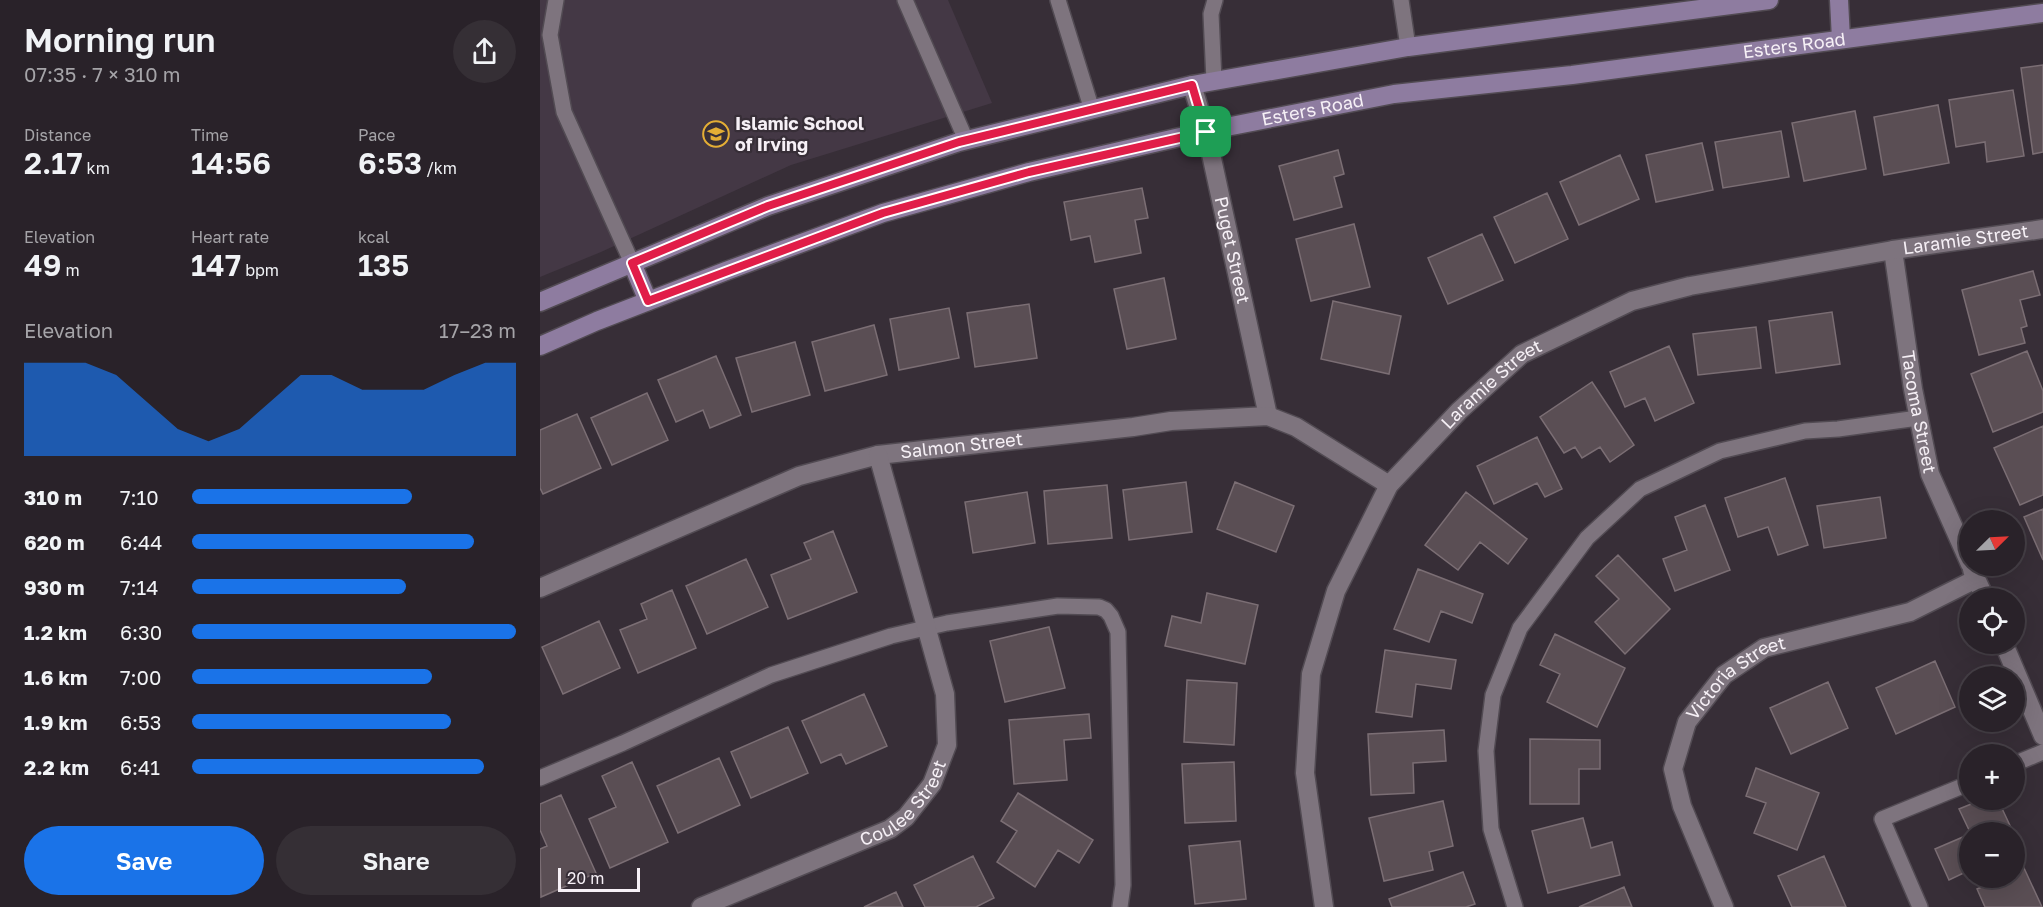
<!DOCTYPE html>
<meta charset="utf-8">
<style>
:root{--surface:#292229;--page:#352f35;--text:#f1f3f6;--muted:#a5a4a8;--line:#453f46;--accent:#1a73e8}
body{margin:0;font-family:"Golos Text",sans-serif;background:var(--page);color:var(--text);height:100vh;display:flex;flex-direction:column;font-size:22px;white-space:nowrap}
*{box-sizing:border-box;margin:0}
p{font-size:20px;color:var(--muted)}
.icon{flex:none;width:33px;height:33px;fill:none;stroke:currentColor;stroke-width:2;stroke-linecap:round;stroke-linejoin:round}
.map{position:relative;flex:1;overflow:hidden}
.drawer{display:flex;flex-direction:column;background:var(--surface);width:540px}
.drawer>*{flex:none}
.needle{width:39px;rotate:66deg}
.controls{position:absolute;left:1419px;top:510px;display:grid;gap:12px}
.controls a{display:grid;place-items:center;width:66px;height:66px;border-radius:50%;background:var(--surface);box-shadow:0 6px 24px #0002,0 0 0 2px var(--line);font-size:30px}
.scale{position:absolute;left:18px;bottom:15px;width:82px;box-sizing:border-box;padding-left:6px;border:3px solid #f6f0f6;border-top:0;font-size:16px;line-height:21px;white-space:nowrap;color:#f6f0f6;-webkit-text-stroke:4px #372e37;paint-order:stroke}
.pin{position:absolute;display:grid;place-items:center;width:51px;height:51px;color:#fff;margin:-26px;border-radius:12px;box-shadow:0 3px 9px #0006}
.round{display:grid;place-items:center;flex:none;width:63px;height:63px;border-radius:32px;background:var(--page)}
.headline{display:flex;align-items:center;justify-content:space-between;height:102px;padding:0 24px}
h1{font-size:33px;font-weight:600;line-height:45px}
.metrics{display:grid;grid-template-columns:repeat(3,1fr);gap:9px;height:102px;padding:6px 24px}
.metrics div{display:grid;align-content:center}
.metrics b{font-size:30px;font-weight:600}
.metrics small{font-size:16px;font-weight:400}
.metrics p{font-size:16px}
.chart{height:168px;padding:12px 24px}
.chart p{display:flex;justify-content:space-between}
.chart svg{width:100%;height:108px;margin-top:6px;fill:var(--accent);opacity:.7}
.cta{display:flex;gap:12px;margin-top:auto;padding:12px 24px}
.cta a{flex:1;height:69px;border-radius:36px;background:var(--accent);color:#fff;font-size:24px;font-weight:600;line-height:69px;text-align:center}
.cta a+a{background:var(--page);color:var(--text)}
ul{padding:0 24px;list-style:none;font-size:20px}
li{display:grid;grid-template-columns:96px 72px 1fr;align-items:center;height:45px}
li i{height:15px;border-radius:8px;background:var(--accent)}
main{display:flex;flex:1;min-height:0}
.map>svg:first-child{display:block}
.built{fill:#443845}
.building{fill:#5a4e54;stroke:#7b6e74;stroke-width:1.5}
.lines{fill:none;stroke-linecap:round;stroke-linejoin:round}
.service-casing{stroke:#524b53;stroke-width:18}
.minor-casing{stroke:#524b53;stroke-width:21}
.secondary-casing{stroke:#524b53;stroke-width:21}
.service{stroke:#7e747e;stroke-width:15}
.minor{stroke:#7e747e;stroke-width:18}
.secondary{stroke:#8e7ca0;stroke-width:18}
.route-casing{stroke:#fff;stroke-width:12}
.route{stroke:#e11d48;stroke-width:8}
.labels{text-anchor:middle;stroke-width:4.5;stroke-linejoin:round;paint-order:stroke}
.street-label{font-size:18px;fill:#f6f0f6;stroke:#372e37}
.poi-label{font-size:18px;font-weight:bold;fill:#f6f0f6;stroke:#372e37;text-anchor:start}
</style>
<main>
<section class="drawer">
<div class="headline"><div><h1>Morning run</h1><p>07:35 · 7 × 310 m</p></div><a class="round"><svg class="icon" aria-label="share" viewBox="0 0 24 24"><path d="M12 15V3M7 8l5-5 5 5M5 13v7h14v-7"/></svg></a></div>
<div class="metrics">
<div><p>Distance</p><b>2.17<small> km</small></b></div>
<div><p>Time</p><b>14:56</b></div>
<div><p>Pace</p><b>6:53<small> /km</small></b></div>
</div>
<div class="metrics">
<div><p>Elevation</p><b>49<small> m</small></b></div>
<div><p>Heart rate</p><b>147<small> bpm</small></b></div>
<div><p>kcal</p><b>135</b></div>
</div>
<div class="chart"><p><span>Elevation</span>17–23 m</p>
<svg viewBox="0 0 160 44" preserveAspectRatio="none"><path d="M0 44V6L10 6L20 6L30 11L40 22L50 33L60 38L70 33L80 22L90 11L100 11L110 17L120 17L130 17L140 11L150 6L160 6V44z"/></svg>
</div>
<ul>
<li><b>310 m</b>7:10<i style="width:68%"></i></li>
<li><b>620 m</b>6:44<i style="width:87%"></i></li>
<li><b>930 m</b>7:14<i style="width:66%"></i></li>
<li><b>1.2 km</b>6:30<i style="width:100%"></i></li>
<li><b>1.6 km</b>7:00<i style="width:74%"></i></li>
<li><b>1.9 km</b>6:53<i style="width:80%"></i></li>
<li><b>2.2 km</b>6:41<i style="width:90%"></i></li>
</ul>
<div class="cta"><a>Save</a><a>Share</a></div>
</section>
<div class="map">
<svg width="1503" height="907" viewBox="0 0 1503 907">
<rect width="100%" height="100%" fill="#372e37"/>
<!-- built -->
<path class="built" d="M0 0H408L452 103 251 165 61 252 0 277Z"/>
<!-- building -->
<path class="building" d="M1503 65V152L1493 154 1481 68Z
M1473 90 1484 156 1447 162 1445 142 1416 147 1409 100Z
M1398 105 1409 163 1344 175 1334 117Z
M1315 111 1326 169 1264 181 1252 123Z
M1241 131 1249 177 1183 188 1175 142Z
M1162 143 1173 190 1116 202 1106 155Z
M798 150 804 174 794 177 802 207 754 220 739 166Z
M1080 155 1099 199 1039 225 1020 182Z
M602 188 608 218 595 220 601 253 555 262 550 236 531 240 524 202Z
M1007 193 1028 239 975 263 954 217Z
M814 224 830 287 771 301 756 239Z
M942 234 963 280 908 304 888 258Z
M1493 271 1500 295 1480 300 1487 326 1481 328 1485 343 1439 355 1422 290Z
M624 278 636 339 587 349 574 289Z
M793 301 861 316 849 374 781 359Z
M489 304 497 358 435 367 427 313Z
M409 308 419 358 359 370 350 319Z
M1292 312 1300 364 1236 373 1229 321Z
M334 325 347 375 285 391 272 342Z
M1216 327 1221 368 1158 375 1153 334Z
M255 342 270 395 212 412 196 358Z
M1129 346 1154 403 1115 421 1105 398 1085 407 1070 372Z
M1487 351 1503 391V412L1453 432 1431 374Z
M176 356 201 415 170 428 163 410 136 422 118 380Z
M1052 382 1094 445 1070 462 1060 447 1042 458 1035 447 1024 453 1000 417Z
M107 393 128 440 72 465 51 418Z
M37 414 61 468 3 494 0 488V430Z
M1503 426V495L1480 505 1454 448Z
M997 437 1022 489 1005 497 997 483 954 504 937 466Z
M1245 478 1268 545 1238 555 1228 527 1198 537 1185 498Z
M646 482 652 532 589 540 583 490Z
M695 482 754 506 736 552 677 529Z
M567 485 572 538 508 544 504 491Z
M487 492 495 543 433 553 425 502Z
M926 492 987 539 968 564 940 542 918 570 885 545Z
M1340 497 1346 538 1284 548 1277 506Z
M1165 505 1190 570 1135 591 1123 559 1147 550 1135 517Z
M1503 509V560L1484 517Z
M293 531 317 592 248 619 231 575 271 559 264 543Z
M1078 555 1130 609 1085 654 1055 622 1079 599 1056 576Z
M206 559 228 607 167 634 146 586Z
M878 569 943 594 932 623 901 611 889 642 854 629Z
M132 590 156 648 98 673 80 630 107 619 101 604Z
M667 593 718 605 705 664 625 646 632 616 661 623Z
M59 621 80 668 23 694 2 647Z
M509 627 525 688 465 702 450 641Z
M1015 634 1085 668 1057 727 1007 702 1020 674 1000 665Z
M845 650 916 660 911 689 876 684 872 717 836 712Z
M1395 661 1415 707 1356 734 1336 688Z
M647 680 697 683 694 745 644 742Z
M1288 682 1308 728 1251 754 1230 708Z
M324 694 347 746 306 764 301 754 281 763 262 721Z
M549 714 551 738 524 740 527 780 474 784 469 720Z
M248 727 268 773 211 798 191 752Z
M904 730 906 761 873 763 874 793 831 795 828 734Z
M990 739 1060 740V769H1039V804H990Z
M179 758 200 805 138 833 117 786Z
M92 762 128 842 70 868 49 819 76 807 62 776Z
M694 762 696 821 645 823 642 764Z
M1216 768 1279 793 1257 850 1214 833 1226 803 1206 796Z
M478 793 553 840 539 863 518 850 495 887 457 862 477 831 461 821Z
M21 795 56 873 1 897 0 849 7 846 0 830V804Z
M1441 800H1458L1473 832H1430L1419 809Z
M903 801 913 846 889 852 893 870 844 881 829 818Z
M1043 818 1051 848 1072 842 1080 875 1008 893 992 831Z
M1430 834V870L1409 880 1395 849Z
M700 841 706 899 655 904 649 846Z
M433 856 454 898 436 907H385L374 885Z
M1284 856 1306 907H1252L1238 876Z
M1484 868 1502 907H1445L1437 889 1463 878H1474V873Z
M923 872 935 904 926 907H852L849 899Z
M1084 887 1092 907H1039Z
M356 892 363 907H324Z"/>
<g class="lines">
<!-- service casing -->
<g class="service-casing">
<path id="service" d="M16 0 10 35 24 112 92 263
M365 0 426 140
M518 0 552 110
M861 0 868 47
M674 81 671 14 675 0
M1474 764 1503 752
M0 778 83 743 231 675 351 636 407 623 518 606 559 607 566 610 571 616 578 632 583 885 580 907
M975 907 951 829 946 751 953 695 980 628 1047 538 1100 489 1180 451 1265 431 1298 429 1378 418
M1380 907 1342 819 1430 783"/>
</g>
<!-- minor casing -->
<g class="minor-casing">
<g id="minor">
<path id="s1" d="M652 85 666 131 728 416"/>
<path id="s2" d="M1353 250 1373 389 1390 474 1430 564"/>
<path d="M1432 570 1445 598"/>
<path id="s3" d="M0 588 259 476 338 455 593 427 631 421 728 416 756 427 849 485"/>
<path d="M1464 644 1503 736"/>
<path id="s4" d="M161 907 350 829 366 817 392 784 407 745 405 694 338 455"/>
<path id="s5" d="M784 907 765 773 771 674 796 591 849 485 919 411 982 354 1092 301 1150 286 1353 250 1503 229"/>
<path id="s6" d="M1184 907 1142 806 1133 769 1147 722 1184 675 1224 648 1370 612 1436 579"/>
</g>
</g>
<!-- secondary casing -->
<g class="secondary-casing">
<g id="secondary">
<path d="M1299 0 1301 39"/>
<path d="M92 263 108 301"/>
<path d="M0 302 228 206 419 142 652 85 868 47 1229 0"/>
<path id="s7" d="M0 346 57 321 186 271 343 213 489 172 666 131 854 94 1032 75 1503 13"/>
</g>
</g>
<!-- service -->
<use href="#service" class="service"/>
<!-- minor -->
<use href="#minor" class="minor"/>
<!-- secondary -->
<use href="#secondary" class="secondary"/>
</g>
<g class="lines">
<!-- route casing -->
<g class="route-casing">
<path id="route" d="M652 85 666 132 489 172 343 213 108 301 92 263 228 206 419 142Z"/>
</g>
<!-- route -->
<use href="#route" class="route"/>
</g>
<!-- icons -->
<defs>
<g id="school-ring" transform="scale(1.35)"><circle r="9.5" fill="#372e37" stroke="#e4ae35" stroke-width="1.5"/><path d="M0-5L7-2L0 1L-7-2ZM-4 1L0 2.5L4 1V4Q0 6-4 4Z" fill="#e4ae35"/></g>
</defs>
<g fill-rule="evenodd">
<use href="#school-ring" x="176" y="134"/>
</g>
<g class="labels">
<!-- street labels -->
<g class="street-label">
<text dy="6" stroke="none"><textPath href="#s7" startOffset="1296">Esters Road</textPath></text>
<text dy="6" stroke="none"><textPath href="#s7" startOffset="810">Esters Road</textPath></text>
<text dy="6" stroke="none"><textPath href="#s5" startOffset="1088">Laramie Street</textPath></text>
<text dy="6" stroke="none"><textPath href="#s1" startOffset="170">Puget Street</textPath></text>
<text dy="6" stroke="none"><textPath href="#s5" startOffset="584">Laramie Street</textPath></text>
<text dy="6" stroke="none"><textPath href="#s2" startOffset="164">Tacoma Street</textPath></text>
<text dy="6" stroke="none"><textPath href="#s3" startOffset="448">Salmon Street</textPath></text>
<text dy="6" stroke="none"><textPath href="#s6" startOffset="264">Victoria Street</textPath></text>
<text dy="6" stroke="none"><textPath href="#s4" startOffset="232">Coulee Street</textPath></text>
</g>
<!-- poi labels -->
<g class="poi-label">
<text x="195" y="130">Islamic School<tspan x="195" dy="21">of Irving</tspan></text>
</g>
</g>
</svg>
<div class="controls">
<a><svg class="needle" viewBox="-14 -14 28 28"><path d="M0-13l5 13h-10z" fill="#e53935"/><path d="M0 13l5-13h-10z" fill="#a5a4a8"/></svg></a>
<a><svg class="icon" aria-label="locate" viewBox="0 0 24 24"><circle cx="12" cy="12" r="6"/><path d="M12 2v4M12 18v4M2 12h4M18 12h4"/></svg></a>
<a><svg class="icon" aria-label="layers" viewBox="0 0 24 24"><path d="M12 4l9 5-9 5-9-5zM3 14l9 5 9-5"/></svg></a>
<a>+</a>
<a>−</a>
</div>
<div class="scale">20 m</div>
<div class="pin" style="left:666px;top:132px;background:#1e9e55"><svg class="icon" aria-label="arrive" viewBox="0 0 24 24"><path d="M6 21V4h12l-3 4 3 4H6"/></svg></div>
</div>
</main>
